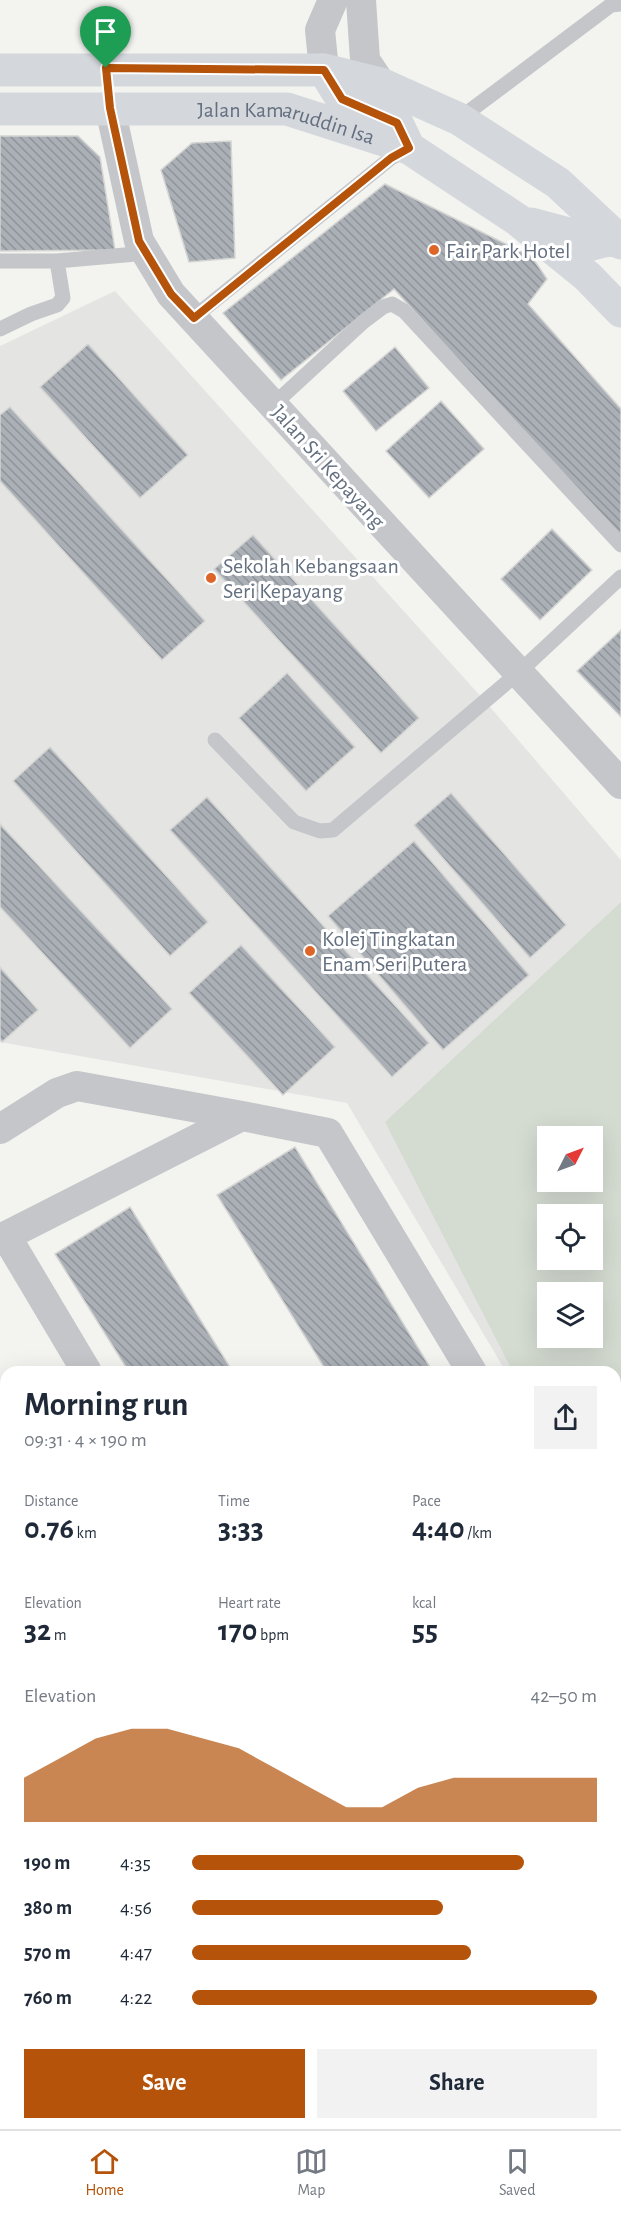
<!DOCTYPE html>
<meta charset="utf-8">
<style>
:root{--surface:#fff;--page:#f2f2f3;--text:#1f2937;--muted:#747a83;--line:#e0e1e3;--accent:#b45309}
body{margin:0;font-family:"Alegreya Sans",sans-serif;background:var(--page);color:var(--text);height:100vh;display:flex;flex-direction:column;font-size:22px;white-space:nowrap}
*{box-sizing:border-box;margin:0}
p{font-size:20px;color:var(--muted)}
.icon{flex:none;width:33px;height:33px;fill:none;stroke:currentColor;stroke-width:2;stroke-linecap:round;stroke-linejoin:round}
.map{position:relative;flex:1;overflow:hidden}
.panel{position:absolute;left:0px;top:1366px;width:621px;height:764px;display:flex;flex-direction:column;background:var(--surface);border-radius:18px 18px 0 0;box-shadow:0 6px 24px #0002}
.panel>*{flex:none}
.needle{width:39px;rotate:48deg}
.buttons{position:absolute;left:537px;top:1126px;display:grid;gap:12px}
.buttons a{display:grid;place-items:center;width:66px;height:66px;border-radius:0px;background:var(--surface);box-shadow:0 6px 24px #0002;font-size:30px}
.pin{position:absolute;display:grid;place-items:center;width:51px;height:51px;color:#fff;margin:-62px -26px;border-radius:50% 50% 50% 0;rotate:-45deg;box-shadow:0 0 6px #0007}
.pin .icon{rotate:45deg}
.round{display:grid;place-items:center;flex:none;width:63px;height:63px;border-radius:0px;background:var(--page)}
.headline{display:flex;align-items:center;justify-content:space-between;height:102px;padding:0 24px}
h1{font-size:33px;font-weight:600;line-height:45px}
.metrics{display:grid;grid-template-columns:repeat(3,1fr);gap:9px;height:102px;padding:6px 24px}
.metrics div{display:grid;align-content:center}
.metrics b{font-size:30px;font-weight:600}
.metrics small{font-size:16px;font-weight:400}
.metrics p{font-size:16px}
.chart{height:168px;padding:12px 24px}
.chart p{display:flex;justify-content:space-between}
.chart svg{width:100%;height:108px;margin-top:6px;fill:var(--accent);opacity:.7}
.primary-button{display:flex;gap:12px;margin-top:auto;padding:12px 24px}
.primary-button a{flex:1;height:69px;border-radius:0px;background:var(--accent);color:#fff;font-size:24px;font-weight:600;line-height:69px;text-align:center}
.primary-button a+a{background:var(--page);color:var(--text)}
ul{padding:0 24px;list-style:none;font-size:20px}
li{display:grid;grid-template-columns:96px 72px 1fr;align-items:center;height:45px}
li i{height:15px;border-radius:8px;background:var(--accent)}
.tabs{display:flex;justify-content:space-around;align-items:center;height:84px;border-top:2px solid var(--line);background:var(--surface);font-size:16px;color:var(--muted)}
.tabs a{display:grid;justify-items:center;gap:3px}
.tabs .on{color:var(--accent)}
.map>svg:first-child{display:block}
.built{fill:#e4e5e3;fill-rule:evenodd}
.pitch{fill:#d4dbd1;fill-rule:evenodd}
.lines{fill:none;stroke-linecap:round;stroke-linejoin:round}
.stream{stroke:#bcc5cb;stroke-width:9}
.building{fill:url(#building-back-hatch);stroke:#d5d5d3;stroke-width:1.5}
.service{stroke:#c4c6ca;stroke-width:15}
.minor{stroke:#c4c6ca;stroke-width:30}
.secondary{stroke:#d4d7dc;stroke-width:33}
.route-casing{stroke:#fff;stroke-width:12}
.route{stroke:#b45309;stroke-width:8}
.poi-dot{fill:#dc6527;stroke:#fff;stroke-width:2}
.labels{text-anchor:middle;stroke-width:6;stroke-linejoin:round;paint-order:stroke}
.street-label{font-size:22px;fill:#647080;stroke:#fff}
.poi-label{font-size:22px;fill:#647080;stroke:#fff;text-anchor:start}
</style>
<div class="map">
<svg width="621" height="2129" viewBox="0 0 621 2129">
<defs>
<pattern id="building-back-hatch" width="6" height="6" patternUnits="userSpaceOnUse" patternTransform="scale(1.5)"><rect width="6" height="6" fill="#aab0b6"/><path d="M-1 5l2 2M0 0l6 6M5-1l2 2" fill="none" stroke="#8e9499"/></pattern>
</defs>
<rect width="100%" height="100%" fill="#f3f4f0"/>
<!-- built -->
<path class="built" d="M115 291 484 700 621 860V1417L615 1420V1372H506L347 1103 0 1042V346ZM548 1137H592V1182H548ZM548 1215H592V1260H548ZM548 1293H592V1338H548Z"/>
<!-- pitch -->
<path class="pitch" d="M621 902V1417L615 1420V1372H513L385 1122ZM548 1137H592V1182H548ZM548 1215H592V1260H548ZM548 1293H592V1338H548Z"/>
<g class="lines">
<!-- stream -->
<path class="stream" d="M228 2124 229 2129"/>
</g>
<!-- building -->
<path class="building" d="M0 136H78L100 157 115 250 0 251Z
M231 141 235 258 189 262 161 170 192 143Z
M385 184 532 257 547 279 528 304 621 409V539L394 289 281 380 223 313Z
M88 344 188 455 140 498 40 387Z
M395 347 429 388 376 431 343 391Z
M441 401 484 449 429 498 386 451Z
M10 407 205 621 162 660 0 481V415Z
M552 529 592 570 540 620 501 579Z
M253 535 419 718 381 753 214 569Z
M621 630V717L577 671Z
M287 673 355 747 306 791 239 718Z
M50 747 208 922 170 956 13 781Z
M451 793 566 925 530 958 414 825Z
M207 797 429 1043 392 1077 170 830Z
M0 824 172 1009 130 1048 0 907Z
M414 841 529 975 443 1050 328 916Z
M241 945 335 1047 283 1095 189 993Z
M0 967 38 1010 2 1042 0 1039Z
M295 1147 433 1372H327L217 1195Z
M130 1207 233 1372H129L55 1254Z
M0 1742 6 1749V1796L0 1801Z
M615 1794 621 1816V1889L615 1891Z
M6 2081V2104L0 2090V2083Z
M14 2124H124L126 2129H16Z
M410 2124H489L491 2129H412Z
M516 2124H598L600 2129H517Z"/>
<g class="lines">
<!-- service -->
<path class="service" d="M459 119 611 5 621 4
M0 261H57L147 253
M193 318 391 158 406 150
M0 329 31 314 57 305 63 298 57 261
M273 405 363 322 383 307 392 304 404 311 621 545
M215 740 294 822 320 831 333 830 518 673 621 577
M615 1699 621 1710
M615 1907 621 1906
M615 1947 621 1972
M354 2124 355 2129"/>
<!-- minor -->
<path class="minor" d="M361 0 365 60 381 84
M324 70 320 30 333 0
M110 108 139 241 171 294 621 784
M0 1129 57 1093 77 1086 242 1116
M87 1372 6 1236 242 1116 328 1133 472 1372
M615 1457 621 1454
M0 1468 6 1463
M615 1607 621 1617
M0 1670 6 1676
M0 1835 6 1830
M0 1886 6 1897
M0 2040 6 2022
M0 2112 5 2129"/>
<!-- secondary -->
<g class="secondary">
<path d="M0 70H324L381 84 459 119 558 183 621 242"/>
<path d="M324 70 342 99 397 123 406 142"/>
<path id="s1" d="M0 109H287L409 148 518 220 587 276 621 311"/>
<path d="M531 224 572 235 592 244 612 239 621 243"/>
</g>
</g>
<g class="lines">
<!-- route casing -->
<g class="route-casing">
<path id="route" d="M106 68 324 70 342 99 397 123 409 148 391 158 194 318 171 294 139 241 110 108Z"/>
</g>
<!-- route -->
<use href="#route" class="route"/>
</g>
<!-- markers -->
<g class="poi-dot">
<circle cx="434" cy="250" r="6"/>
<circle cx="211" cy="578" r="6"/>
<circle cx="310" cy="951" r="6"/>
</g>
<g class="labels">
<!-- street labels -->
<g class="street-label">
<text dy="8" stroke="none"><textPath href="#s1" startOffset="288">Jalan Kamaruddin Isa</textPath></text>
<text transform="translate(329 466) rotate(48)" y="8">Jalan Sri Kepayang</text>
</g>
<!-- poi labels -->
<g class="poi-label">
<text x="446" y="258">Fair Park Hotel</text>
<text x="223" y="573">Sekolah Kebangsaan<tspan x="223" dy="25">Seri Kepayang</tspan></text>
<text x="322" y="946">Kolej Tingkatan<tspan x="322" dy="25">Enam Seri Putera</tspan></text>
</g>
</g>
</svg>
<div class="buttons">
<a><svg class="needle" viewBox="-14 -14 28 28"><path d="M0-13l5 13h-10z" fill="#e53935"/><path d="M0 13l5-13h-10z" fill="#747a83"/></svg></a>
<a><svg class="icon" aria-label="locate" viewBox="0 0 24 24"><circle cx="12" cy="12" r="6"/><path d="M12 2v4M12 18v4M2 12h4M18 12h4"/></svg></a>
<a><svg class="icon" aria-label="layers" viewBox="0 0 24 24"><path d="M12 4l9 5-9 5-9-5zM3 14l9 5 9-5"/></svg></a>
</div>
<div class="pin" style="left:106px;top:68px;background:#1e9e55"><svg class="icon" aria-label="arrive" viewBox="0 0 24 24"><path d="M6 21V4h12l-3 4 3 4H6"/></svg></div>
<section class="panel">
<div class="headline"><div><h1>Morning run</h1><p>09:31 · 4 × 190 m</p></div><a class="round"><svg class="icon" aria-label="share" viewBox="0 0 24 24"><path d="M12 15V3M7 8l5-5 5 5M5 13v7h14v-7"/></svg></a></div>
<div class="metrics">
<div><p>Distance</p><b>0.76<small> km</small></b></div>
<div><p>Time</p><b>3:33</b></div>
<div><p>Pace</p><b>4:40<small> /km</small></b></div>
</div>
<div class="metrics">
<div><p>Elevation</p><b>32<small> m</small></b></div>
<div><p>Heart rate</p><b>170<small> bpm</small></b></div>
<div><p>kcal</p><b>55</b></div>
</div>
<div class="chart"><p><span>Elevation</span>42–50 m</p>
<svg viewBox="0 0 160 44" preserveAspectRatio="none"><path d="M0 44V26L10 18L20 10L30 6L40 6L50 10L60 14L70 22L80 30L90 38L100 38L110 30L120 26L130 26L140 26L150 26L160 26V44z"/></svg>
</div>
<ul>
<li><b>190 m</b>4:35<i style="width:82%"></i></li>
<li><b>380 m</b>4:56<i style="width:62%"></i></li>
<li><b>570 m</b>4:47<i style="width:69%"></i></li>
<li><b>760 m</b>4:22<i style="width:100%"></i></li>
</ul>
<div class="primary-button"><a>Save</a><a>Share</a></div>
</section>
</div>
<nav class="tabs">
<a class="on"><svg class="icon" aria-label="home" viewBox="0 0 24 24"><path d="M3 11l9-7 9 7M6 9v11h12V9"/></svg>Home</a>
<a><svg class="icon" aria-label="map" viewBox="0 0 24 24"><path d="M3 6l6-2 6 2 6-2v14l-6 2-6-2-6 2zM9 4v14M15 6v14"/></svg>Map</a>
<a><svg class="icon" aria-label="saved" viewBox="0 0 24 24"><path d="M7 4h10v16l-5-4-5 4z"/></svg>Saved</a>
</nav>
